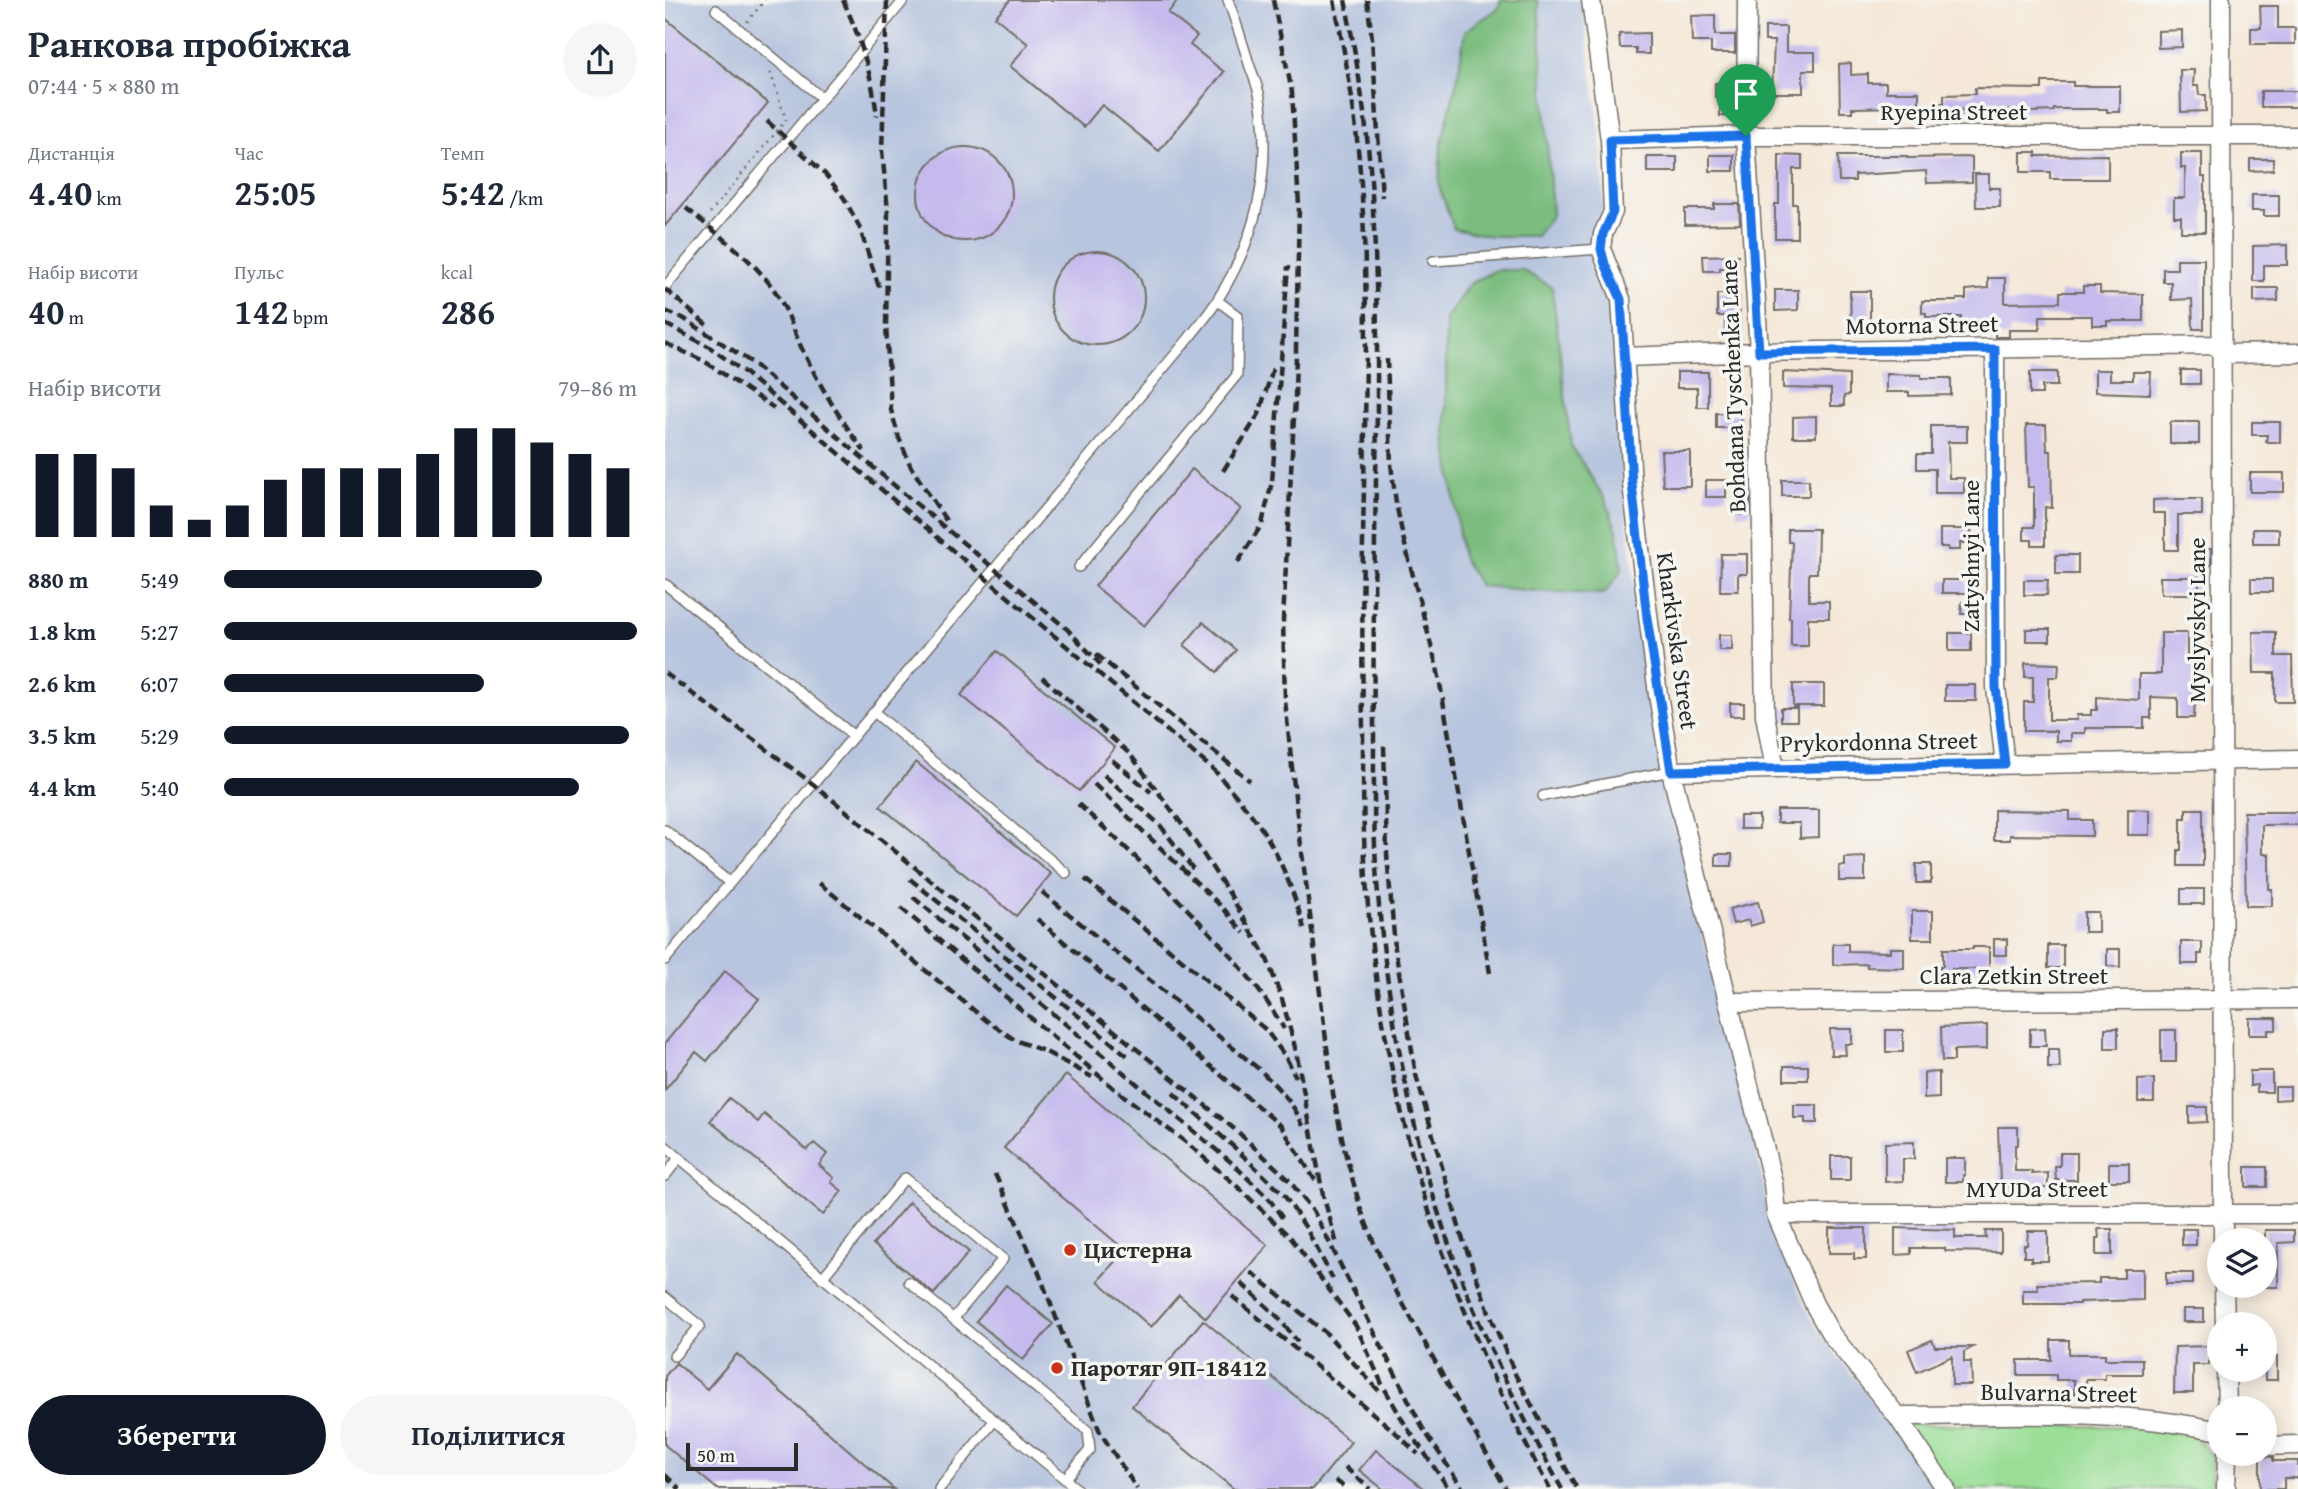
<!DOCTYPE html>
<html lang="uk">
<meta charset="utf-8">
<style>
:root{--surface:#fff;--page:#f6f6f7;--text:#1f2937;--muted:#747a83;--accent:#111827}
body{margin:0;font-family:"Gentium Book Plus",serif;background:var(--page);color:var(--text);height:100vh;display:flex;flex-direction:column;font-size:26px;white-space:nowrap}
*{box-sizing:border-box;margin:0}
p{font-size:23px;color:var(--muted)}
.icon{flex:none;width:38px;height:38px;fill:none;stroke:currentColor;stroke-width:2;stroke-linecap:round;stroke-linejoin:round}
.map{position:relative;flex:1;overflow:hidden}
.panel{display:flex;flex-direction:column;background:var(--surface);width:665px}
.panel>*{flex:none}
.buttons{position:absolute;left:1542px;top:1228px;display:grid;gap:14px}
.buttons a{display:grid;place-items:center;width:70px;height:70px;border-radius:50%;background:var(--surface);box-shadow:0 4px 18px #0003;font-size:35px}
.scale{position:absolute;left:21px;bottom:18px;width:112px;box-sizing:border-box;padding-left:7px;border:4px solid #2b2b2b;border-top:0;font-size:19px;line-height:24px;white-space:nowrap;color:#2b2b2b;-webkit-text-stroke:5px #f6f6f2;paint-order:stroke}
.pin{position:absolute;display:grid;place-items:center;width:60px;height:60px;color:#fff;margin:-72px -30px;border-radius:50% 50% 50% 0;rotate:-45deg;box-shadow:0 0 7px #0007}
.pin .icon{rotate:45deg}
.round{display:grid;place-items:center;flex:none;width:74px;height:74px;border-radius:37px;background:var(--page)}
.headline{display:flex;align-items:center;justify-content:space-between;height:119px;padding:0 28px}
h1{font-size:38px;font-weight:800;line-height:52px}
.figures{display:grid;grid-template-columns:repeat(3,1fr);gap:10px;height:119px;padding:7px 28px}
.figures div{display:grid;align-content:center}
.figures b{font-size:35px;font-weight:800}
.figures small{font-size:19px;font-weight:400}
.figures p{font-size:19px}
.chart{height:196px;padding:14px 28px}
.chart p{display:flex;justify-content:space-between}
.chart svg{width:100%;height:126px;margin-top:7px;stroke:var(--accent);stroke-width:6}
.cta{display:flex;gap:14px;margin-top:auto;padding:14px 28px}
.cta a{flex:1;height:80px;border-radius:42px;background:var(--accent);color:#fff;font-size:28px;font-weight:800;line-height:80px;text-align:center}
.cta a+a{background:var(--page);color:var(--text)}
ul{padding:0 28px;list-style:none;font-size:23px}
li{display:grid;grid-template-columns:112px 84px 1fr;align-items:center;height:52px}
li i{height:18px;border-radius:9px;background:var(--accent)}
main{display:flex;flex:1;min-height:0}
.map>svg:first-child{display:block}
.industrial{fill:#b8c5de}
.green{fill:#9ade96;stroke:#628460;stroke-width:2}
.forest{fill:#7bbd7f;stroke:#537455;stroke-width:2}
.building{fill:#c5b9ed}
.lines{fill:none;stroke-linecap:round;stroke-linejoin:round}
.lane-casing{stroke:#726d68;stroke-width:12}
.street-casing{stroke:#726d68;stroke-width:21}
.path{stroke:#726d68;stroke-width:2.5;stroke-dasharray:2 5;stroke-linecap:butt}
.lane{stroke:#fff;stroke-width:9}
.street{stroke:#fff;stroke-width:18}
.rail{stroke:#2b2b2b;stroke-width:4.5;stroke-dasharray:10 5;stroke-linecap:butt}
.route-casing{stroke:#fff;stroke-width:14}
.route{stroke:#1a73e8;stroke-width:9}
.poi-dot{fill:#c8321e;stroke:#f6f6f2;stroke-width:2.5}
.labels{text-anchor:middle;stroke-width:7;stroke-linejoin:round;paint-order:stroke}
.street-label{font-size:24px;fill:#2b2b2b;stroke:#f6f6f2}
.poi-label{font-size:24px;font-weight:bold;fill:#2b2b2b;stroke:#f6f6f2;text-anchor:start}
</style>
<main>
<section class="panel">
<div class="headline"><div><h1>Ранкова пробіжка</h1><p>07:44 · 5 × 880 m</p></div><a class="round"><svg class="icon" aria-label="share" viewBox="0 0 24 24"><path d="M12 15V3M7 8l5-5 5 5M5 13v7h14v-7"/></svg></a></div>
<div class="figures">
<div><p>Дистанція</p><b>4.40<small> km</small></b></div>
<div><p>Час</p><b>25:05</b></div>
<div><p>Темп</p><b>5:42<small> /km</small></b></div>
</div>
<div class="figures">
<div><p>Набір висоти</p><b>40<small> m</small></b></div>
<div><p>Пульс</p><b>142<small> bpm</small></b></div>
<div><p>kcal</p><b>286</b></div>
</div>
<div class="chart"><p><span>Набір висоти</span>79–86 m</p>
<svg viewBox="0 0 160 44" preserveAspectRatio="none"><path d="M5 44V15M15 44V15M25 44V20M35 44V33M45 44V38M55 44V33M65 44V24M75 44V20M85 44V20M95 44V20M105 44V15M115 44V6M125 44V6M135 44V11M145 44V15M155 44V20"/></svg>
</div>
<ul>
<li><b>880 m</b>5:49<i style="width:77%"></i></li>
<li><b>1.8 km</b>5:27<i style="width:100%"></i></li>
<li><b>2.6 km</b>6:07<i style="width:63%"></i></li>
<li><b>3.5 km</b>5:29<i style="width:98%"></i></li>
<li><b>4.4 km</b>5:40<i style="width:86%"></i></li>
</ul>
<div class="cta"><a>Зберегти</a><a>Поділитися</a></div>
</section>
<div class="map">
<svg width="1633" height="1489" viewBox="0 0 1633 1489">
<rect width="100%" height="100%" fill="#f6f6f2"/>
<filter id="ink" filterUnits="userSpaceOnUse"><feTurbulence type="fractalNoise" baseFrequency=".0143" numOctaves="2"/><feDisplacementMap in="SourceGraphic" scale="14" xChannelSelector="R" yChannelSelector="G"/><feConvolveMatrix kernelMatrix="1 2 1 2 8 2 1 2 1" color-interpolation-filters="sRGB"/></filter>
<filter id="wash" filterUnits="userSpaceOnUse"><feTurbulence type="fractalNoise" baseFrequency=".00686" numOctaves="4" result="noise"/><feDisplacementMap in="SourceGraphic" scale="28" xChannelSelector="R" yChannelSelector="G"/><feGaussianBlur stdDeviation="1.57" result="paint"/><feColorMatrix in="noise" values="0 0 0 0 0 0 0 0 0 0 0 0 0 0 0 0 0 1.4 0 .05"/><feComposite in="paint" operator="in"/></filter>
<g filter="url(#wash)">
<rect width="100%" height="100%" fill="#f5e8d8"/>
<!-- industrial -->
<path class="industrial" d="M0 0H917L936 141 939 210 930 232 927 250 932 266 947 302 958 485 984 697 998 773 1099 1184 1102 1216 1141 1308 1160 1340 1226 1424 1270 1489H0Z"/>
<!-- green -->
<path class="green" d="M1226 1424 1522 1427 1547 1455 1546 1489H1270Z"/>
<!-- forest -->
<path class="forest" d="M835 0H873L887 215 871 236H826L789 229 774 186 776 146 792 81 800 31 834 8Z
M831 270H857L887 287 906 445 941 501 953 534 957 570 939 594 882 592 815 586 797 557 781 437V319L804 284Z"/>
<g id="blocks">
<!-- building -->
<path class="building" d="M345 0H513L503 13 532 36 525 45 559 72 494 151 437 105 419 127 345 66 363 44 330 17Z
M1595 6H1613V28H1630V44H1586V28H1596Z
M1050 15V35H1070V53H1046V42H1027L1026 16Z
M0 18 103 103 0 226Z
M1100 27H1121V52H1150V70H1138V93H1107L1109 41H1100Z
M1517 30V47L1493 48V31Z
M984 33V54H971V48H955L954 34Z
M1186 63V75L1203 74V83H1221V92H1254V111H1238V107L1187 108V112H1175L1174 64Z
M1515 70H1529L1528 86H1533L1534 95H1541V111L1516 112Z
M1377 82H1408V86H1455V112H1442V109H1389V111L1343 113V110H1295V115H1275V103H1279V95L1310 94V88L1377 89Z
M1050 83H1070V116H1055V97H1050Z
M1596 91H1633V107H1596Z
M253 194a47 47 0 1 1 94 0a47 47 0 1 1-94 0Z
M1356 152H1371V156L1443 155V179H1385V172H1356Z
M1516 153H1537V177H1540V232H1516V217H1509V198H1520V168H1516Z
M1045 155H1069V171H1045Z
M1114 155 1137 156V169H1128V204H1132V238H1110V204H1114Z
M1173 156H1242V158L1307 157V182L1262 183 1261 171 1190 175V181H1174Z
M982 157H1012V172H982Z
M1585 159H1608V170L1585 171Z
M1310 174H1324V188H1335V207H1311Z
M1587 195H1614V216H1599V211H1587Z
M1049 204H1074L1075 224 1020 225V209H1049Z
M1622 245V265H1599V281H1588V246Z
M385 298a47 47 0 1 1 94 0a47 47 0 1 1-94 0Z
M1073 255V268H1055V271H1039L1038 256Z
M1512 259H1539V329H1528L1527 299 1506 300V282H1498V269H1512Z
M1323 278H1340V303L1395 302V292H1418V286H1435V293L1478 294V321H1442V325H1427V316H1375V330H1344V337H1330V329H1296V317H1261V313H1257V301H1292V299H1301V290L1323 288Z
M1589 288H1613V301L1589 302Z
M1110 290H1133V310L1110 311Z
M1185 291H1205V323H1186Z
M1052 294H1074L1075 331H1060V316H1052Z
M1430 370H1445V380H1468V372H1486L1485 394 1430 392Z
M1516 370H1535V384H1516Z
M1012 372H1043V407H1032V388H1012Z
M1118 372 1184 375V395L1179 396V406H1166V389L1118 388Z
M1365 372H1392V386H1377V394H1365Z
M1221 374 1256 375V378H1286V395L1244 396V392H1221Z
M1051 413 1076 414V428H1051Z
M1151 416V437H1128V417Z
M1505 422H1534V444H1505Z
M1587 422H1615V442H1601L1602 435H1587Z
M1361 425H1381L1382 451H1386L1387 508 1380 507V545H1367V540H1359V527H1369V487H1363Z
M1266 426H1302V442H1283L1284 478H1299V493H1270V469H1252V454H1266Z
M996 451H1025V486H998Z
M527 469 576 509 479 626 430 586Z
M1585 473H1619V492H1585Z
M1041 480H1061V497H1041Z
M1117 480H1144V496H1117Z
M1073 498H1085V514H1072Z
M1513 499H1537V515H1513V550H1500V513H1488V500Z
M1123 529H1153L1152 573H1144V601H1164V618H1143V646H1126V618H1124L1127 542H1123Z
M1275 529H1306V543H1295V550H1283V547H1275Z
M1588 529H1614V543H1588Z
M1532 549H1546V565H1532Z
M1056 554H1082V574H1073V591H1055Z
M1391 555H1413V574H1391Z
M1495 577H1534V594H1496Z
M1586 579H1607V592H1586Z
M1277 580H1302V593H1277Z
M1359 580H1383L1382 595H1359Z
M1297 602H1315V614H1296Z
M538 622 571 650 552 672 519 645Z
M1361 629H1385V641H1361Z
M1588 632H1611V656H1627L1628 702H1610V673H1589Z
M1284 633H1306V651H1284Z
M1496 633H1522V657H1538V675H1534V698H1530L1529 718H1513V698L1486 697V718H1479V728H1420V733H1406V741H1391V731H1359V702H1368V677H1360V663L1394 664 1393 677H1384V720H1412V715H1426V710H1432V697L1474 700V674H1496Z
M1054 635H1067V650H1054Z
M332 651 450 748 414 791 296 695Z
M1128 684H1159V706H1128Z
M1280 685H1311V701H1280Z
M1065 703H1079V716H1065Z
M1116 708H1132V721H1116Z
M251 762 386 874 351 916 215 806Z
M1463 809 1485 810V835H1463Z
M1521 809H1538V866H1513V850H1516V818H1521Z
M1112 810H1154V837L1135 838V823H1112Z
M1329 810 1405 811V820H1427V836L1345 835V840H1329Z
M1579 812H1633V825H1597V854H1604V889H1607V906H1581Z
M1075 816H1094V829H1075Z
M1051 854H1067V866H1051Z
M1200 857V881H1174V866H1180V858Z
M1251 864H1266V883H1251Z
M1516 889H1539V904H1516Z
M1093 902 1098 922 1085 926 1084 920 1068 924 1064 909Z
M1247 911H1268V939H1247Z
M1419 912H1433V932H1419Z
M1329 939H1342V955H1329Z
M1516 942H1537V954H1533V964H1516Z
M1168 944H1183V951L1225 952V948H1239V968L1202 967V964L1168 965Z
M1383 945H1398V968H1383Z
M1308 947H1324V969H1287V977H1275V966H1278V949H1308Z
M1442 949H1455V967L1442 966Z
M60 971 94 999 42 1061 31 1052 0 1090V1043Z
M1584 1018H1611V1030H1603V1035H1584Z
M1322 1025V1049L1289 1050V1061H1277L1276 1027Z
M1380 1028 1381 1046H1365V1029Z
M1440 1028H1453V1048H1440Z
M1165 1029H1187V1044H1180L1181 1055H1166Z
M1221 1030H1238V1052H1221Z
M1496 1030H1511V1062H1496Z
M1383 1049H1394L1395 1068H1383Z
M1119 1066H1143V1080H1119Z
M1585 1071H1607V1092H1592V1085L1585 1086Z
M1274 1072V1098L1259 1099V1073Z
M401 1075 603 1245 541 1318 514 1295 486 1327 433 1281 460 1250 339 1148Z
M1489 1079V1102H1473V1080Z
M1610 1087H1625V1099L1610 1100Z
M64 1098 93 1122 99 1114 142 1150 149 1143 162 1154 154 1165 169 1178 166 1182 177 1191 158 1215 45 1121Z
M1129 1105H1152V1123H1140V1118H1129Z
M1524 1107H1542V1122L1524 1123Z
M1333 1127H1353V1145H1350V1171H1367V1174L1383 1173V1188H1367V1193H1344L1343 1183H1335Z
M1249 1142V1159H1238V1181L1220 1182V1143Z
M1395 1153H1412V1180H1391L1390 1166H1395Z
M1166 1156H1185V1180H1166Z
M1280 1158H1300V1175H1298V1182H1280Z
M1444 1163H1464V1181H1444Z
M1581 1167H1602V1187H1581Z
M244 1202 304 1252 269 1294 208 1244Z
M1164 1228H1201V1259H1189V1253H1164Z
M1230 1228 1290 1230V1238H1321L1320 1231H1336V1252L1280 1251V1248H1246V1254L1230 1255Z
M1433 1229H1447V1255H1431V1238H1434Z
M1517 1229H1531V1245H1517Z
M1600 1230H1629V1242L1613 1243V1287H1600Z
M1363 1231H1383V1261H1366V1257H1359V1245H1362Z
M1459 1269H1478V1300L1414 1302V1304H1358V1290H1373L1372 1284 1434 1283V1278H1459Z
M1501 1273H1528V1284H1501Z
M341 1285 388 1324 358 1360 311 1321Z
M1518 1309H1539V1322H1518Z
M538 1320 686 1442 648 1489H569L467 1406Z
M1267 1340 1270 1347H1308L1299 1352V1362H1306L1307 1385H1287V1356L1252 1372 1243 1350Z
M1386 1340H1404V1354H1440V1359H1477V1374H1440V1379H1421V1394H1409V1380H1391V1375H1353V1360H1386Z
M1544 1346V1365H1528V1393H1509L1510 1347Z
M72 1354 229 1489H52L0 1445V1376L11 1363 42 1389Z
M1612 1357V1380H1600V1358Z
M711 1450 759 1489H718L694 1470Z
M1595 1456 1608 1457V1461H1633V1478H1619V1489H1595Z"/>
</g>
</g>
<g filter="url(#ink)">
<use href="#blocks" fill-opacity="0" stroke="#726d68" stroke-width="2"/>
<g class="lines">
<!-- lane casing -->
<g class="lane-casing">
<path id="lane" d="M51 10 157 98
M768 261 936 249
M0 287 239 0
M414 567 572 375 573 316 553 301
M0 584 189 736
M209 712 401 873
M878 796 1006 771
M0 830 65 883
M0 960 524 338C534 325 545 313 553 299 592 237 607 170 595 98 593 87 589 77 585 67 578 44 571 22 563 0
M0 1146 412 1489
M0 1176 14 1158
M157 1278 240 1178 338 1259 288 1319
M244 1282 423 1431 425 1450 400 1479
M0 1297 35 1326 9 1356
M274 1489 329 1421"/>
</g>
<!-- street casing -->
<g class="street-casing">
<path id="street" d="M926 0 945 140 948 212 938 234 936 249 956 299 967 484 993 695 1006 771 1108 1183 1111 1214 1149 1304 1166 1334 1232 1416 1281 1489
M1082 0 1081 136 1094 352 1100 715 1110 769
M1556 0 1558 1241
M945 140 1081 136H1633
M1330 349 1331 687 1340 764
M1556 354 1633 353
M960 357 1094 352 1556 345
M1006 771 1633 759
M1064 1002 1633 999
M1111 1214H1633
M1559 1286 1560 1325
M1561 1370 1562 1409
M1232 1416C1339 1416 1449 1408 1554 1431
M1600 1446 1633 1445
M1561 1489 1562 1454"/>
</g>
<!-- path -->
<path class="path" d="M82 22 100 0
M45 213 121 120 105 71"/>
<!-- lane -->
<use href="#lane" class="lane"/>
<!-- street -->
<use href="#street" class="street"/>
<!-- rail -->
<path class="rail" d="M178 0C195 37 207 75 212 116
M222 0 217 151 223 211 221 325 226 410 234 438 246 467 282 522
M608 0 627 92 634 205 630 398 618 620 620 700 631 806 668 1094 680 1152 696 1210 709 1243 731 1291 841 1489
M669 0C676 35 683 70 688 106 705 232 701 361 699 488 697 570 697 651 698 733 698 786 698 840 702 894 719 1106 781 1303 885 1489
M680 0C691 55 700 110 705 167 720 352 706 539 709 726 709 782 708 838 713 894 720 980 735 1066 756 1151 785 1269 838 1383 897 1489
M702 0 707 38 717 197
M102 121 160 174 179 198 194 226 215 290
M21 208C54 236 95 263 116 301 125 317 130 335 138 351 155 386 175 419 199 451
M0 289 43 326
M0 311 18 318 86 362 237 492 402 629 436 665
M0 324 43 346 79 372 299 560 550 771C569 794 592 818 607 846 621 872 631 900 639 928
M0 343 39 361 109 408
M722 359 726 464 731 503 738 537 773 672 825 973
M558 471 594 414 609 365
M573 562 597 524 607 482 623 266
M431 654 585 781
M0 673 148 784 573 1132 623 1179 649 1212 757 1427 798 1489
M377 677 465 754 530 842 566 896 602 959 617 999 631 1051 658 1195 672 1244
M719 746 722 854 730 948 751 1075 796 1234 824 1312 851 1376 912 1489
M447 760 486 792
M439 775 495 825 528 869
M429 784 558 908 579 933
M413 804C452 839 489 874 525 912 561 949 594 985 619 1029
M245 879 464 1057
M420 879 601 1030 620 1056 631 1077
M154 883 322 1021 350 1040 381 1052 427 1077
M377 892 595 1070C612 1087 629 1103 638 1126
M248 897 567 1163 605 1200 618 1219
M236 908 451 1090 522 1143 574 1188 626 1238 691 1326 717 1384 741 1426 784 1489
M372 919 616 1126 650 1180
M508 1093 570 1148 619 1195 641 1228 668 1279
M330 1174 372 1268 435 1432 472 1489
M586 1272 662 1334 715 1392
M576 1283 612 1316 633 1342
M567 1296 729 1431 753 1454
M680 1467 705 1489
M0 1475 15 1489
M670 1480 682 1489"/>
</g>
</g>
<g class="lines" filter="url(#ink)">
<!-- route casing -->
<g class="route-casing">
<path id="route" d="M1081 136 1094 352 1330 349 1331 687 1340 764 1006 771 982 618 967 484 956 299 940 264 936 249 938 234 948 212 945 140Z"/>
</g>
<!-- route -->
<use href="#route" class="route"/>
</g>
<!-- markers -->
<g class="poi-dot">
<circle cx="405" cy="1250" r="7"/>
<circle cx="392" cy="1368" r="7"/>
</g>
<g class="labels">
<!-- street labels -->
<g class="street-label">
<text x="1289" y="120">Ryepina Street</text>
<text transform="translate(1257 325) rotate(-1)" y="8">Motorna Street</text>
<text transform="translate(1068 386) rotate(-92)" y="8">Bohdana Tyschenka Lane</text>
<text transform="translate(1306 556) rotate(-90)" y="8">Zatyshnyi Lane</text>
<text transform="translate(1532 620) rotate(-90)" y="8">Myslyvskyi Lane</text>
<text transform="translate(1012 641) rotate(82)" y="8">Kharkivska Street</text>
<text transform="translate(1214 742) rotate(-1)" y="8">Prykordonna Street</text>
<text x="1349" y="984">Clara Zetkin Street</text>
<text x="1372" y="1197">MYUDa Street</text>
<text transform="translate(1394 1393) rotate(1)" y="8">Bulvarna Street</text>
</g>
<!-- poi labels -->
<g class="poi-label">
<text x="419" y="1258">Цистерна</text>
<text x="406" y="1376">Паротяг 9П-18412</text>
</g>
</g>
</svg>
<div class="buttons">
<a><svg class="icon" aria-label="layers" viewBox="0 0 24 24"><path d="M12 4l9 5-9 5-9-5zM3 14l9 5 9-5"/></svg></a>
<a>+</a>
<a>−</a>
</div>
<div class="scale">50 m</div>
<div class="pin" style="left:1081px;top:136px;background:#1e9e55"><svg class="icon" aria-label="arrive" viewBox="0 0 24 24"><path d="M6 21V4h12l-3 4 3 4H6"/></svg></div>
</div>
</main>
